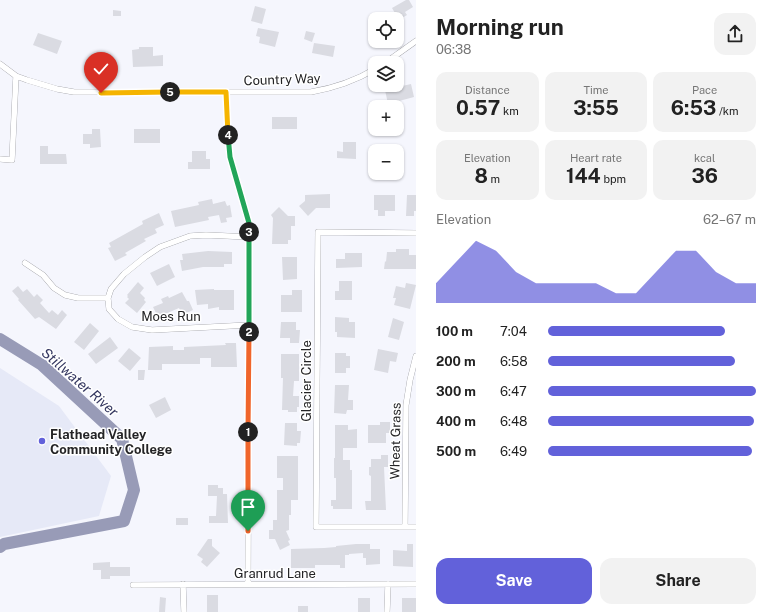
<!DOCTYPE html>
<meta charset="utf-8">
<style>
:root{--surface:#fff;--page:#f2f2f2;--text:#222;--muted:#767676;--accent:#6261da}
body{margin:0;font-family:"Public Sans",sans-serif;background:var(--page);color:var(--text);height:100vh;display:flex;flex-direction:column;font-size:15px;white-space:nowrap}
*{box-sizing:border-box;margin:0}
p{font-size:13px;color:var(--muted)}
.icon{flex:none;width:22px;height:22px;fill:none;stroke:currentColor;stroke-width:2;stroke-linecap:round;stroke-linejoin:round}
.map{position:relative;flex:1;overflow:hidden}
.panel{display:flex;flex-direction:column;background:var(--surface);width:360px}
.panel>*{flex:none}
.buttons{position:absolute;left:368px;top:12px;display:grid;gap:8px}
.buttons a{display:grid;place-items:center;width:36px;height:36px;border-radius:8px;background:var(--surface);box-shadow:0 1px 3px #0004;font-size:20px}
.pin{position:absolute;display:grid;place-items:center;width:34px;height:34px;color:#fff;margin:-41px -17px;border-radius:50% 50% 50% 0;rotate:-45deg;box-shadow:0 0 4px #0007}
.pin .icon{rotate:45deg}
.km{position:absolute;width:20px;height:20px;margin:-10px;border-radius:50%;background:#222;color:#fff;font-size:11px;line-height:20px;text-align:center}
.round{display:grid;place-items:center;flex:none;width:42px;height:42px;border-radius:12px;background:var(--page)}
.overview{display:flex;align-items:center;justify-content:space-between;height:68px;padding:0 20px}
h1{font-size:22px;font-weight:700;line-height:30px}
.figures{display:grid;grid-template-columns:repeat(3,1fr);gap:6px;height:68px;padding:4px 20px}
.figures div{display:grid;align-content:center;border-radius:10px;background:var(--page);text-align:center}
.figures b{font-size:20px;font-weight:700}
.figures small{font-size:11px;font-weight:400}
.figures p{font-size:11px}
.chart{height:112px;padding:8px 20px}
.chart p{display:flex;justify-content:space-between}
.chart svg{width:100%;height:72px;margin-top:4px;fill:var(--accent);opacity:.7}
.action{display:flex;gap:8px;margin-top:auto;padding:8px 20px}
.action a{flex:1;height:46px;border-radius:12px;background:var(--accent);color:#fff;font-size:16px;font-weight:700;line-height:46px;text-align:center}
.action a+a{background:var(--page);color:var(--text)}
ul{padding:0 20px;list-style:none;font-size:13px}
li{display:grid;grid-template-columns:64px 48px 1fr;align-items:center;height:30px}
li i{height:10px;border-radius:5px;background:var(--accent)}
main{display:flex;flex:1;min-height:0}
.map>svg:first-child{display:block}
.built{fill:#e6e9f7}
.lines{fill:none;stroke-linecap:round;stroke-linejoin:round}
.river{stroke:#989bb7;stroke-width:12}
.building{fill:#dadbe2}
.minor-casing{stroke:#8e8f95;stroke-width:6}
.minor{stroke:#fff;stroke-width:5.5}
.split-1-casing{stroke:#fff;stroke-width:8}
.split-2-casing{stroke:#fff;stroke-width:8}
.split-3-casing{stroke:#fff;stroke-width:8}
.split-4-casing{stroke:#fff;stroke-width:8}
.split-5-casing{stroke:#fff;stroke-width:8}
.split-6-casing{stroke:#fff;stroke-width:8}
.split-1{stroke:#f0652b;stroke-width:5}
.split-2{stroke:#f0652b;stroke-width:5}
.split-3{stroke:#22a559;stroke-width:5}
.split-4{stroke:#22a559;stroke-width:5}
.split-5{stroke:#f5b400;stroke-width:5}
.split-6{stroke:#f5b400;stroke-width:5}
.poi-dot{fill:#6261da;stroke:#fff;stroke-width:1.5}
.labels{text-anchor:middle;stroke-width:3;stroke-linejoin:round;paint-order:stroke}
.street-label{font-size:13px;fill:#242426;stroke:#fff}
.poi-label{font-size:13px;font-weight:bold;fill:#242426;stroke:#fff;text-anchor:start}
.water-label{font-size:14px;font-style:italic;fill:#343760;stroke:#fff}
</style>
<main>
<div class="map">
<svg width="416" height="612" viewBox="0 0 416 612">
<rect width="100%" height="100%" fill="#f5f6fd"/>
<!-- built -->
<path class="built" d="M0 368 59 406 111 476 99 516 0 537Z"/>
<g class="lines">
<!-- river -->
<path class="river" d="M0 339 42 365 122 439 134 490 124 521 4 544 0 547"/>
</g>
<!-- building -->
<path class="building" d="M406 0H409L413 7 405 12 407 15 399 20 392 8Z
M255 6 266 9 262 24 251 21Z
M113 10 121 11V16H113Z
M258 28 279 32 275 47 259 43 260 37 256 36Z
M306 31 315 33 312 42 304 39Z
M38 33 62 41 57 54 33 45Z
M314 43 335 46 333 57 312 53Z
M139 47H153V56L163 55V66L133 67 132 50 139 49Z
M411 84 414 97 388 104 385 90Z
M272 117H297V129H272Z
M92 129H100L101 147 90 148V144H83V134H92Z
M134 129H160V143H134Z
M343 142H356V159L337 158V151L343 152Z
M40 146H48V154H66L67 164H40Z
M192 151H206V159H210V169H188V162H192Z
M330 194V208H316L308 216 299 206 305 201V195Z
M374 195H395V211H385V216H378V210H374Z
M407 195H416V211H414V216H406Z
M212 199 213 204 225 201 227 206 230 205 232 217 226 218 227 222 221 223 219 215 208 217 209 220 175 227 171 211 199 205 198 202Z
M279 207 288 216H295V226H291V240H288V244H272L273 218 271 215Z
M159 213 164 225 155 229 157 233 144 239 146 241 125 253 127 255 115 261 108 248 111 247 109 243 143 224 142 221Z
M396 249H409V255H416V269H384L385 261 386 262 387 252H396Z
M208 251 232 252V264H224V267H203L182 271 180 260H183L182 254Z
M345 253H362V267L336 268V259H345Z
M282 257H297V279L283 280Z
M169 264 175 277 157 286 150 273Z
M339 281H352V300H335V291H339Z
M138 282 144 288 140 293 145 298 144 300 146 302 137 313 125 303 129 299 127 297 128 296 127 295Z
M406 283 416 285 410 309 394 305 396 298H393L396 286 405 288Z
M18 286 23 292 27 289 34 297 37 294 43 300 40 303 49 313 52 310 58 315 62 310 67 315 56 329 39 317 35 319 18 300 19 299 12 291Z
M214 289V290H234V310H219V307L208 309V304L197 305 195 290Z
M292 290H302V312H281V295H292Z
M182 292 187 301H189L193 310 182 315 179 308 158 317 153 307 163 303 161 299 168 296 169 298Z
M335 317 349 318V322H355V338L337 337V332H335Z
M393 318 404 322 399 340 388 337Z
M281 322H296V330H300L299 343H290V338H280Z
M90 323 99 331 84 350 74 342Z
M110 337 118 348 96 364 88 354Z
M225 343H236L237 367H211V358H200V364H162V370H148L149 347 173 346V350H184V347L226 345Z
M129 348 141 358 130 371 118 361Z
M378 349 398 353 396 362 390 361 388 373 374 370Z
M335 353H346V356H350V368H346V373H335Z
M281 354H299V381H294L293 396H299V407H297V412H288V410H282L283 378H281Z
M138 370H145L144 380H138Z
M335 385H349L348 400H353V410H347L346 414 334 413Z
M165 397 171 410 156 418 149 405Z
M380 422H390V433H386V443H368V425H380Z
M285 423H297V431H301L300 443H297V446L284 445Z
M335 425H348V430L357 429V448H343V460H350V470H352V509H333V506H331V500H336V478H334V458H335Z
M381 455H388V467H384L386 510H366L365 501H371V476L369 475V467H371V459H381Z
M277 456H298V500H291V515H289V530L286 531 290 540 288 541 290 545 280 550 275 539H269V530H273V520H277V490H283V478H277Z
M208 485H218V488H223V494H227L228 523H209V516H216L217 496H208Z
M176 518H188V525H176Z
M208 539H212V546L220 553 207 567 201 562 203 559 197 555Z
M356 544H370V549H380V564L366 565V558H363V553L349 554V555H345V568H340V565H315V568H291V549L324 548 336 547V546Z
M407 544H413V567L393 566V550L407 551Z
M110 562V567H130V576H110V579H101V570H93V563Z
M207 595H218V612H207Z
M160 597 166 598 165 612H159Z
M358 598H370V612H358Z
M402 598H416V612H402Z
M298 606H308V612H298Z"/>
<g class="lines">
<!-- minor casing -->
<g class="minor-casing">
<path id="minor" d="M385 63 416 41
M0 64 16 76 27 80 57 89 74 92H311C334 88 355 81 375 69
M226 92 230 157 249 223 248 584
M0 159 12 160 16 76
M416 233 318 232 316 527H416
M25 263 43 275 54 288 65 295 78 298H108
M249 325 152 330 132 327 118 319 109 309 108 298 111 289 124 274 145 257 160 247 190 236 206 235 249 237
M405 527 406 405 410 380 416 356
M183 584 184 612
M133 585 416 584
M387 612 388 584"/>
</g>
<!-- minor -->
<use href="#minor" class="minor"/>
</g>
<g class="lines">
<!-- split-1 casing -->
<g class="split-1-casing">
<path id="split-1" d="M248 531V432"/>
</g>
<!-- split-2 casing -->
<g class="split-2-casing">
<path id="split-2" d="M248 432 249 332"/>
</g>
<!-- split-3 casing -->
<g class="split-3-casing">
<path id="split-3" d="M249 332V232"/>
</g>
<!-- split-4 casing -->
<g class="split-4-casing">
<path id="split-4" d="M228 135 230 157 249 223V232"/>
</g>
<!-- split-5 casing -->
<g class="split-5-casing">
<path id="split-5" d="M170 92H226L228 135"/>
</g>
<!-- split-6 casing -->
<g class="split-6-casing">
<path id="split-6" d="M101 93 170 92"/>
</g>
<!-- split-1 -->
<use href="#split-1" class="split-1"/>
<!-- split-2 -->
<use href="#split-2" class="split-2"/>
<!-- split-3 -->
<use href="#split-3" class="split-3"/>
<!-- split-4 -->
<use href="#split-4" class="split-4"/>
<!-- split-5 -->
<use href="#split-5" class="split-5"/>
<!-- split-6 -->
<use href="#split-6" class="split-6"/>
</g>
<!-- markers -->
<circle class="poi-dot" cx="42" cy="441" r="4"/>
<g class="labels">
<!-- street labels -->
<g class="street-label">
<text transform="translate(282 79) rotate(-2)" y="5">Country Way</text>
<text x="171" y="321">Moes Run</text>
<text transform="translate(306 381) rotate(-90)" y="5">Glacier Circle</text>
<text transform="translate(395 441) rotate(-89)" y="5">Wheat Grass</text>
<text x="275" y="578">Granrud Lane</text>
</g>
<!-- poi labels -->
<g class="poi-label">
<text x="50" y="439">Flathead Valley<tspan x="50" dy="15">Community College</tspan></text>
</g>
<!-- water labels -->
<g class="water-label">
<text transform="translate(80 382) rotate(41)" y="5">Stillwater River</text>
</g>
</g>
</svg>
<div class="buttons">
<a><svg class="icon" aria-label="locate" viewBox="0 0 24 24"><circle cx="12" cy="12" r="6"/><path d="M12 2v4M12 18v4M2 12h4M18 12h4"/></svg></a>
<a><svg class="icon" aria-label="layers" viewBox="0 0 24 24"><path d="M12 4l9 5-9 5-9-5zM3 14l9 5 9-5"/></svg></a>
<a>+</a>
<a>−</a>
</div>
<div class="pin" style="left:248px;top:531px;background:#1e9e55"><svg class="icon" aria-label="arrive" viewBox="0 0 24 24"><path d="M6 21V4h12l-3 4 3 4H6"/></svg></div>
<div class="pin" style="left:101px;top:93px;background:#d93025"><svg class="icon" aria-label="check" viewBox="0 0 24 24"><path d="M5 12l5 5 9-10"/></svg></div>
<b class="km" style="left:248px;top:432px">1</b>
<b class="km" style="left:249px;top:332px">2</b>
<b class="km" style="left:249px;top:232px">3</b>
<b class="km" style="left:228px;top:135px">4</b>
<b class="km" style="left:170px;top:92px">5</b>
</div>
<section class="panel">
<div class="overview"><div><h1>Morning run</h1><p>06:38</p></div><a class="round"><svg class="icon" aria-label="share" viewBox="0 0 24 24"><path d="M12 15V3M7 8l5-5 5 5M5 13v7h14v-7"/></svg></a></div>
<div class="figures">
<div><p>Distance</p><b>0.57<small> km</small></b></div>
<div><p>Time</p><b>3:55</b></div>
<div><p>Pace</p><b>6:53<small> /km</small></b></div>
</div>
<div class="figures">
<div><p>Elevation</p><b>8<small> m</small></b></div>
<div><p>Heart rate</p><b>144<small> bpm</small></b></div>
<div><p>kcal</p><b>36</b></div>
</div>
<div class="chart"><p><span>Elevation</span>62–67 m</p>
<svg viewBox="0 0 160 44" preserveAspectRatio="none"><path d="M0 44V32L10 19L20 6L30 12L40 25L50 32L60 32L70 32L80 32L90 38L100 38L110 25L120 12L130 12L140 25L150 32L160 32V44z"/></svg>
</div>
<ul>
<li><b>100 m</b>7:04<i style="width:85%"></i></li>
<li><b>200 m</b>6:58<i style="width:90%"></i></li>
<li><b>300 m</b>6:47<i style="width:100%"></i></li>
<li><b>400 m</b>6:48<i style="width:99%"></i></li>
<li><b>500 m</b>6:49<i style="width:98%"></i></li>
</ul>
<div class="action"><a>Save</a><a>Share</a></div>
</section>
</main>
